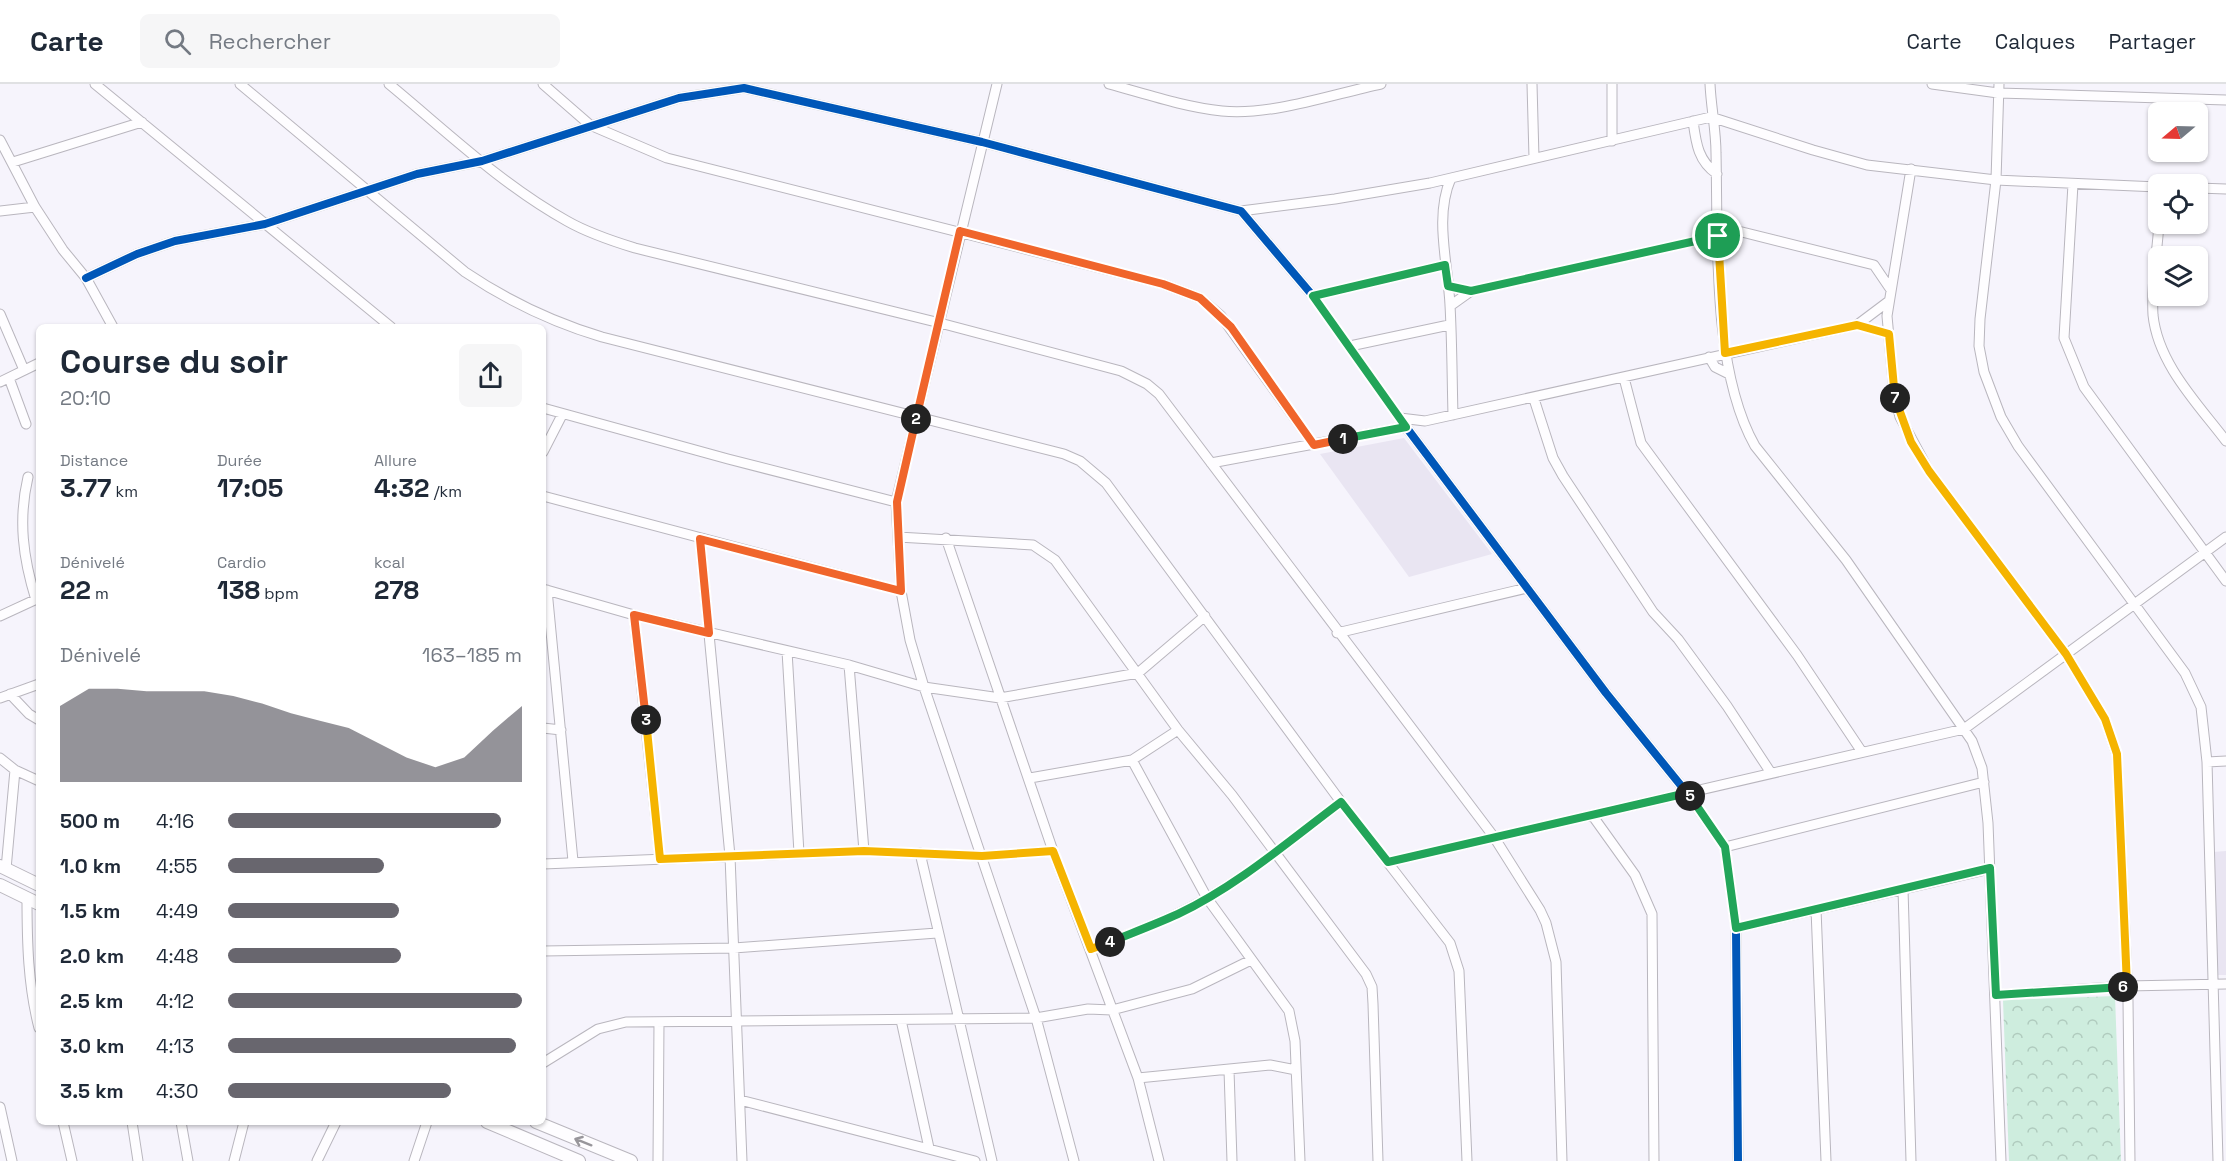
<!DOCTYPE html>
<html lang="fr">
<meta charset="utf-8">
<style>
:root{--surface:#fff;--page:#f6f6f7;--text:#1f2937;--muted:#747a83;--line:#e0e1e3;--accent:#68666e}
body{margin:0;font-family:"Space Grotesk",sans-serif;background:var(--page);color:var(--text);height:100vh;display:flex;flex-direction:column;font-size:22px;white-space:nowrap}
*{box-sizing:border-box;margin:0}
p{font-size:20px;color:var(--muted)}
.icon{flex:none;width:33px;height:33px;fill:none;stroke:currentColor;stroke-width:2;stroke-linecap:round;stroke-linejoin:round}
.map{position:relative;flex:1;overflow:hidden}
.drawer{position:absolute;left:36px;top:240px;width:510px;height:801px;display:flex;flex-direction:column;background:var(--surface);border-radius:9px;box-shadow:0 2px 4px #0004}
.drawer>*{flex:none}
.needle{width:39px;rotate:251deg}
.controls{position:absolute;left:2148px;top:18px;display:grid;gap:12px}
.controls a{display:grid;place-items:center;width:60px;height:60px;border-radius:9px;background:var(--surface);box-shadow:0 2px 4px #0004;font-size:30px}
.pin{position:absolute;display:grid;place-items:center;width:51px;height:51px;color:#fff;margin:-26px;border:3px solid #fff;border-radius:50%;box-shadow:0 2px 6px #0007}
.km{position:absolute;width:30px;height:30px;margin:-15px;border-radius:50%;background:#222;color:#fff;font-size:16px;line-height:30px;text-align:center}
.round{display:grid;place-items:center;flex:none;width:63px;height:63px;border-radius:9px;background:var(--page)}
.overview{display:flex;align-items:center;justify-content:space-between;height:102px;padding:0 24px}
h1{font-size:33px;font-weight:700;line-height:45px}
.figures{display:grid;grid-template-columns:repeat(3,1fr);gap:9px;height:102px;padding:6px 24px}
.figures div{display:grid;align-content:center}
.figures b{font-size:26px;font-weight:700}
.figures small{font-size:16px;font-weight:400}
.figures p{font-size:16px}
.chart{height:168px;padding:12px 24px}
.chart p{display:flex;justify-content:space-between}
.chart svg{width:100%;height:108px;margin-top:6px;fill:var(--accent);opacity:.7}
ul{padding:0 24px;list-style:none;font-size:20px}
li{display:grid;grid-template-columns:96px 72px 1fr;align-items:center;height:45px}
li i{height:15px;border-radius:8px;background:var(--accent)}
header{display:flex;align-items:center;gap:36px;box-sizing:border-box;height:84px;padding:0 30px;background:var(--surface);border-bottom:2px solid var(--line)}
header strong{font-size:28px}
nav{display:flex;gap:33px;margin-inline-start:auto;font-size:21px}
.search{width:420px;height:54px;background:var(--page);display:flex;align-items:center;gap:15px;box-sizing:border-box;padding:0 21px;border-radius:9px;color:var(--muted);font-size:22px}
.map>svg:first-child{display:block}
.built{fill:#e9e5f2}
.park{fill:url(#park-crowns)}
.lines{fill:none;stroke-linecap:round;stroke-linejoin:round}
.minor-casing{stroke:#b9b6be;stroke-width:11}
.major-casing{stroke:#b9b6be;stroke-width:14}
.minor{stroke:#fefdff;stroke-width:9}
.major{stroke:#fefdff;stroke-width:12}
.cycleway-casing{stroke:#fff;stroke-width:11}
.cycleway{stroke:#0057b8;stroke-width:8}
.oneway{stroke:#98969b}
.split-1-casing{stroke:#fff;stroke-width:12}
.split-2-casing{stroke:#fff;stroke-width:12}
.split-3-casing{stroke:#fff;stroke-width:12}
.split-4-casing{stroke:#fff;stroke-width:12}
.split-5-casing{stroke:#fff;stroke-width:12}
.split-6-casing{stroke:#fff;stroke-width:12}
.split-7-casing{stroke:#fff;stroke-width:12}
.split-8-casing{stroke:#fff;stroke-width:12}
.split-1{stroke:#22a559;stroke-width:8}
.split-2{stroke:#f0652b;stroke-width:8}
.split-3{stroke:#f0652b;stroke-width:8}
.split-4{stroke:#f5b400;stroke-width:8}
.split-5{stroke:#22a559;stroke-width:8}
.split-6{stroke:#22a559;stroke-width:8}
.split-7{stroke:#f5b400;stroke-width:8}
.split-8{stroke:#f5b400;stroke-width:8}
</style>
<header>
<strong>Carte</strong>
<div class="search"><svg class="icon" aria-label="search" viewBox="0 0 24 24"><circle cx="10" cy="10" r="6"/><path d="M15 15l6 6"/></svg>Rechercher</div>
<nav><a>Carte</a><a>Calques</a><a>Partager</a></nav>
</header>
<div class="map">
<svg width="2226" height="1077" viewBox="0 0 2226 1077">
<defs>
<pattern id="park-crowns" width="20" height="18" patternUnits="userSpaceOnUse" patternTransform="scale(1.5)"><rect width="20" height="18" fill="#ceedde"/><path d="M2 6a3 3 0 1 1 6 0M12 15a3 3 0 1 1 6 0" fill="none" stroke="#b0cbbe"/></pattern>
</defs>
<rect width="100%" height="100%" fill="#f6f4fc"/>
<!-- built -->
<path class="built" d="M1404 354 1492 470 1409 493 1320 370Z
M2226 767V891H2216L2213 768Z"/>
<!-- park -->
<path class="park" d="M2115 912 2121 1077H2009L2003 916Z"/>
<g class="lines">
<!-- minor casing -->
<g class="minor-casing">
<path id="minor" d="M95 0 391 243
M240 0 465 188C508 217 552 238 602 253L1064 370 1080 377 1106 399 1341 718 1450 859 1459 887 1467 1077
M389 0C446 47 502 101 567 137 588 149 612 157 635 164L940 239 1121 287 1147 300 1159 310 1494 753 1540 826 1546 839 1556 878 1562 1077
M543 0 590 41 667 74 1163 200 1200 214 1221 232 1314 361
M997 0 896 418 901 507 910 556 924 603 1036 934 1074 1077
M1109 0C1146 10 1184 23 1222 27 1271 32 1333 10 1381 0
M1532 0 1534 74
M1612 0V57
M1710 0C1711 23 1716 46 1716 69 1718 156 1712 286 1755 362L1846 476 1972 657 1982 684 1988 739 2001 1077
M1932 0 1998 9 2226 16
M1999 0 1996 96 1980 235 1979 262 1984 288 2001 333 2018 362 2185 589 2201 623 2207 678 2218 1077
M1693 37C1696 59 1698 77 1717 90
M0 56 35 123 63 166 86 194 113 243
M13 78 142 38
M1911 85 1887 232 1894 308 1900 333 1929 387 2066 570 2105 635 2117 671 2128 917 2130 1077
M1451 94C1434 133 1448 179 1450 221 1452 257 1452 294 1453 331
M2073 100 2064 254 2084 303 2226 497
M2198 104 2226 105
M0 127 35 123
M1241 127 1335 115 1430 99 1711 33 1813 66 1867 81 1996 96 2158 103
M2159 140C2157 170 2151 201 2153 231 2158 280 2198 320 2226 357
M1718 142 1874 181 1891 206
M86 194 137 170 175 157 265 140 417 90 482 77 679 14 744 4 982 58 1241 127 1313 212 1406 343 1606 609 1687 709 1725 763 1736 844 1738 1077
M1448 202 1471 207
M1313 212 1445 181
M1450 222 1471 207 1718 152
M0 230 24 286
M1857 241 1889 217
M1350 262 1449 241
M1709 273 1715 283 1729 290
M9 294 26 340
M1624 294 1641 359 1797 571 1862 668
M0 298 39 279
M1534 315 1553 374 1563 392 1653 528 1678 555 1727 622 1771 689
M543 324 728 375 896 418
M1400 334 1425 337 1857 241 1889 250
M543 368 562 331
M1211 379 1406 343
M28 393C18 436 23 474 36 516
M543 412 901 507
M898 453 1033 461 1055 476 1178 646 1232 711 1366 890 1372 903 1373 920 1378 1077
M946 454 1053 767 1138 994 1159 1077
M700 455 730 772 742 1077
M543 505 634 531 849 581 924 603 1000 614 1138 589 1205 532
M547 506 573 777
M634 531 660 775
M0 532 39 514
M1337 549 1527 504
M787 567 799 769
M849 581 864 767
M10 610 29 630 39 636
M0 614 39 600
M543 644 561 646
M0 674 15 686 39 697
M1132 676 1207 814 1289 927 1295 957 1300 1077
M2207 678 2226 677
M1030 694 1132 676 1178 646
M1592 731 1635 791 1652 830 1654 1077
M1725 763 1984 698
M920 769 992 1077
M1388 778 1964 645 2226 453
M543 780 864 767 982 772 1053 767
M6 785 15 686
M1903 805 1911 1077
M27 814C27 858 28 901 39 944
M1816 825 1826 1077
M1736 844 1990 785
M1091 865C1120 854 1149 843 1177 830 1236 803 1289 757 1341 718
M543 867 734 864 937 849
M1996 911 2127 902 2226 900
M901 936 929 1064
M543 979 598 945 626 938 1036 934 1088 925 1112 926 1192 905 1251 876
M1229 986 1232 1077
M1138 994 1270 981 1296 986
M740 1016 975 1077
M0 1023 12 1077
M63 1038 72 1077
M132 1038 138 1077
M181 1038 188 1077
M234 1077 244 1038
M317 1077 336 1038
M414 1077 427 1038
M658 1077 659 938"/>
</g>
<!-- major casing -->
<g class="major-casing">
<path id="major" d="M0 782 39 801
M0 801 39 820
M487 1038 579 1077
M536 1038 631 1077"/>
</g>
<!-- minor -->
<use href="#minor" class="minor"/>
<!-- major -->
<use href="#major" class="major"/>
<!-- cycleway casing -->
<g class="cycleway-casing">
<path id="cycleway" d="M86 194 137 170 175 157 265 140 417 90 482 77 679 14 744 4 982 58 1241 127 1313 212 1406 343 1606 609 1687 709 1725 763 1736 844 1738 1077"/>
</g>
<!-- cycleway -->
<use href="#cycleway" class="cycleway"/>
</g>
<!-- one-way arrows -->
<defs><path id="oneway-shaft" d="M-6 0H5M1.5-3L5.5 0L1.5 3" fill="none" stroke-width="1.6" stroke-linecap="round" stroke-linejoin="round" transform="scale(1.5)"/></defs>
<use class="oneway" href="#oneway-shaft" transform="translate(583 1058) rotate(-158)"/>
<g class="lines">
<!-- split-1 casing -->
<g class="split-1-casing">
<path id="split-1" d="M1343 355 1406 343 1313 212 1445 181 1448 202 1471 207 1718 152"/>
</g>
<!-- split-2 casing -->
<g class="split-2-casing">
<path id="split-2" d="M916 335 960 147 1163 200 1200 214 1231 243 1314 361 1343 355"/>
</g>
<!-- split-3 casing -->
<g class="split-3-casing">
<path id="split-3" d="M646 636 634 531 709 549 700 455 901 507 897 418 916 335"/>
</g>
<!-- split-4 casing -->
<g class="split-4-casing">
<path id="split-4" d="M646 636 660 775 864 767 982 772 1053 767 1091 865 1110 858"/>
</g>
<!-- split-5 casing -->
<g class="split-5-casing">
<path id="split-5" d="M1110 858C1132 849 1156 840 1178 830 1237 802 1289 757 1341 718L1388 778 1687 709 1690 712"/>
</g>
<!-- split-6 casing -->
<g class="split-6-casing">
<path id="split-6" d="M1690 712 1725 763 1736 844 1990 784 1996 911 2123 903"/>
</g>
<!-- split-7 casing -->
<g class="split-7-casing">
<path id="split-7" d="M1895 314 1911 358 1929 387 2066 570 2105 635 2117 670 2127 902 2123 903"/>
</g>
<!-- split-8 casing -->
<g class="split-8-casing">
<path id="split-8" d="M1718 152 1725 269 1857 241 1889 250 1895 314"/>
</g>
<!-- split-1 -->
<use href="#split-1" class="split-1"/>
<!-- split-2 -->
<use href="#split-2" class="split-2"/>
<!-- split-3 -->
<use href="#split-3" class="split-3"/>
<!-- split-4 -->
<use href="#split-4" class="split-4"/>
<!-- split-5 -->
<use href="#split-5" class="split-5"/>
<!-- split-6 -->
<use href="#split-6" class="split-6"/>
<!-- split-7 -->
<use href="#split-7" class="split-7"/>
<!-- split-8 -->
<use href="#split-8" class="split-8"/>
</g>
</svg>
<div class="controls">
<a><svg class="needle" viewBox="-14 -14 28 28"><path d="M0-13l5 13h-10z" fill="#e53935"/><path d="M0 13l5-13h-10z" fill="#747a83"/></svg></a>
<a><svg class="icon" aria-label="locate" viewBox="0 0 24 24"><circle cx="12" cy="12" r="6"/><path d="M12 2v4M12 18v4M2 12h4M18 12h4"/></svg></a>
<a><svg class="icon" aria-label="layers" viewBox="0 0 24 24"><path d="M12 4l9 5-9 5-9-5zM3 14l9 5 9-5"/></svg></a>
</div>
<div class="pin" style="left:1718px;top:152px;background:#1e9e55"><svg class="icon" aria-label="arrive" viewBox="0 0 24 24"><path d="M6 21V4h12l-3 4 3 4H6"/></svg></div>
<b class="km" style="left:1343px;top:355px">1</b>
<b class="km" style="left:916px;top:335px">2</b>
<b class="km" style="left:646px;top:636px">3</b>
<b class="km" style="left:1110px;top:858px">4</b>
<b class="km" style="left:1690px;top:712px">5</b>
<b class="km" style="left:2123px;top:903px">6</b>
<b class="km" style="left:1895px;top:314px">7</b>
<section class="drawer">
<div class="overview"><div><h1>Course du soir</h1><p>20:10</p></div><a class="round"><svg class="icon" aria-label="share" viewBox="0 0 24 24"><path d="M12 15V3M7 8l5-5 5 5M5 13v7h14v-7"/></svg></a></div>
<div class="figures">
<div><p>Distance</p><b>3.77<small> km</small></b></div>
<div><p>Durée</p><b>17:05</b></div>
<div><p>Allure</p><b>4:32<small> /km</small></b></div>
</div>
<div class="figures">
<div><p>Dénivelé</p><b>22<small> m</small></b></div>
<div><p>Cardio</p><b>138<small> bpm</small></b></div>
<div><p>kcal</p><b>278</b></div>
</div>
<div class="chart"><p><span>Dénivelé</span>163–185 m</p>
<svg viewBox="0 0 160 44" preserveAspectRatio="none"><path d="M0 44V13L10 6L20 6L30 7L40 7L50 7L60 9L70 12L80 16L90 19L100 22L110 28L120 34L130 38L140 34L150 23L160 13V44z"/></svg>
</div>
<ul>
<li><b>500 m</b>4:16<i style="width:93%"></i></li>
<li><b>1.0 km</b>4:55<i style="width:53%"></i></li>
<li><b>1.5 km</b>4:49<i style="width:58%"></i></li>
<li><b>2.0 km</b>4:48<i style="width:59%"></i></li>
<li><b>2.5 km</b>4:12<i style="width:100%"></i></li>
<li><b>3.0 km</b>4:13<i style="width:98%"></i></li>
<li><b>3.5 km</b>4:30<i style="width:76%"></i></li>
</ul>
</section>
</div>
